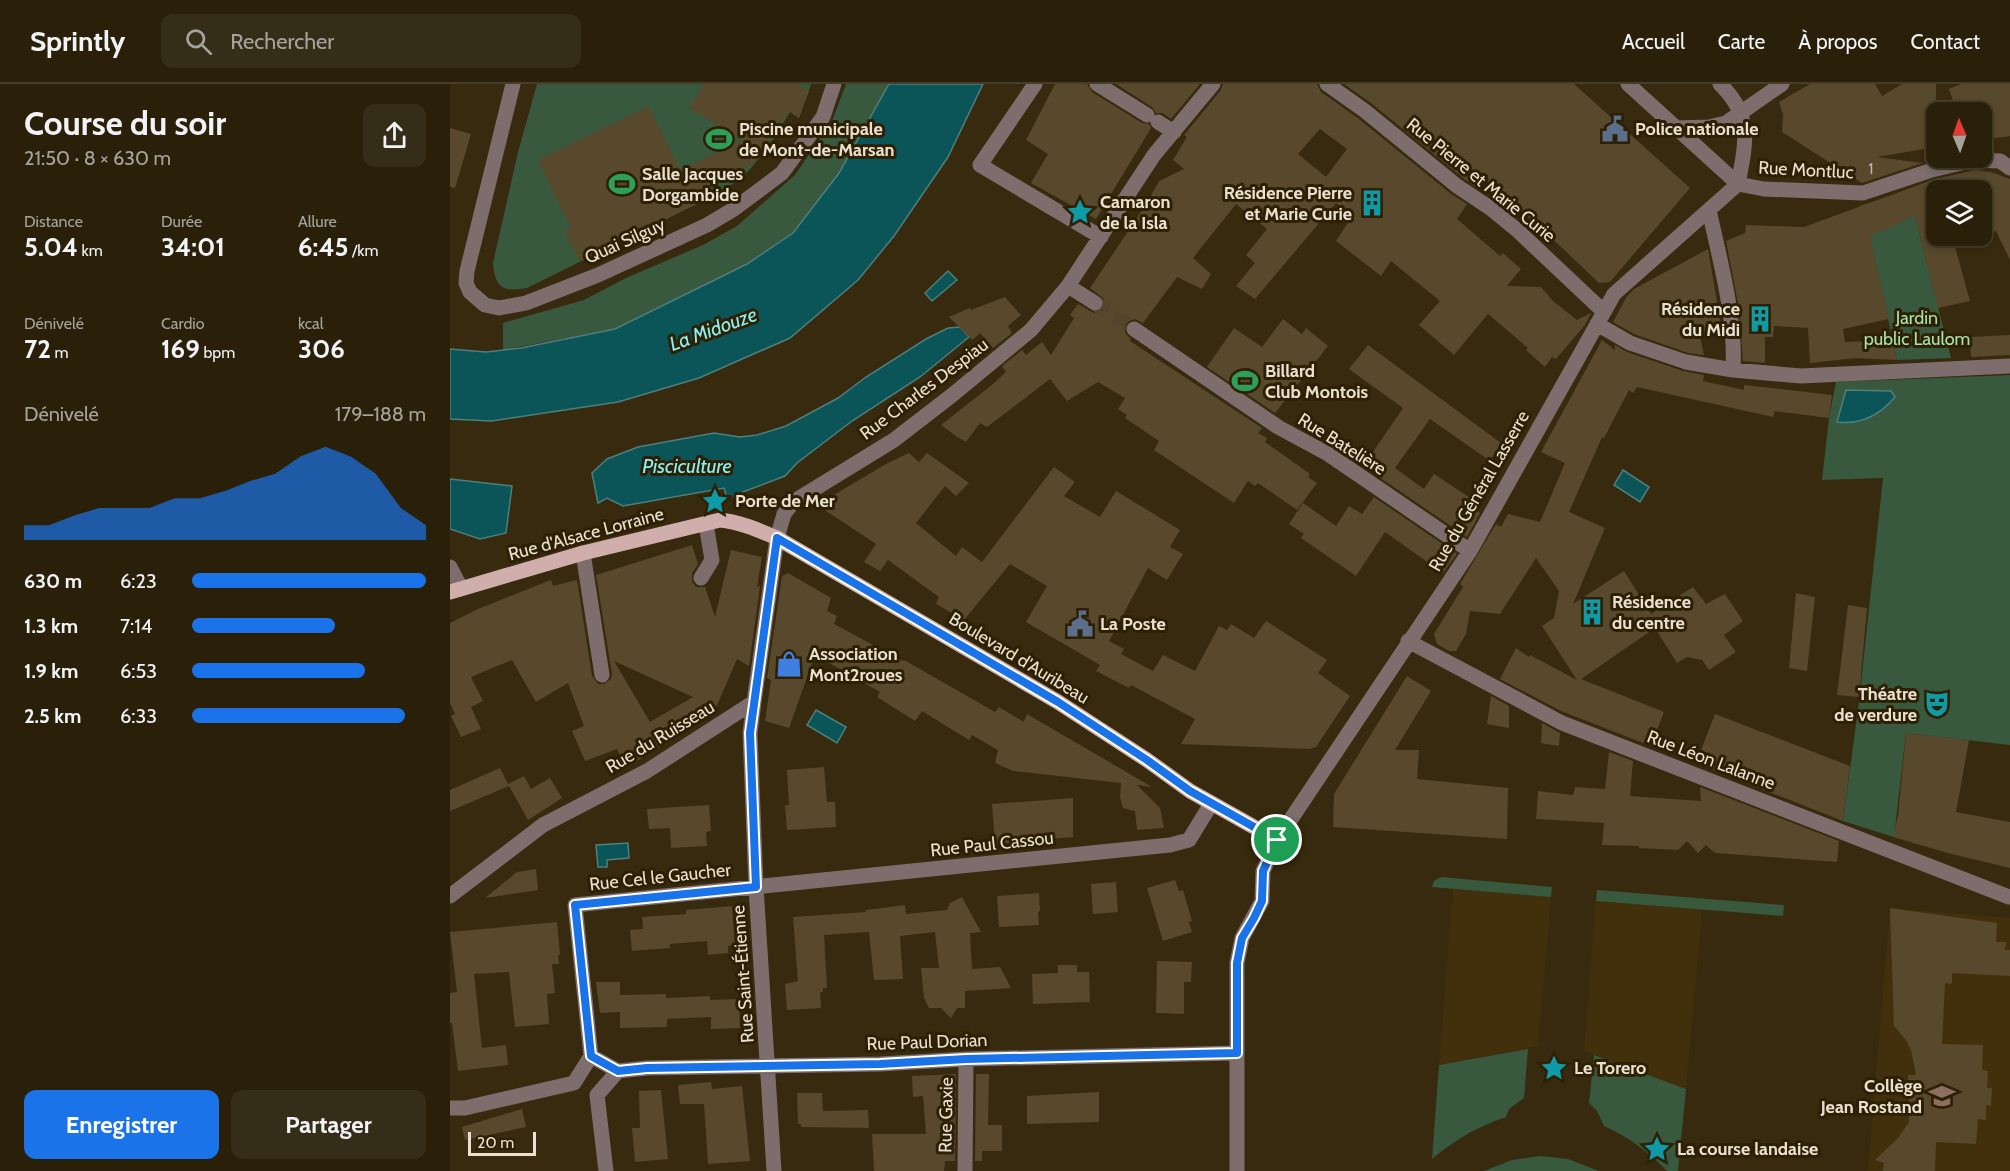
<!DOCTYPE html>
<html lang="fr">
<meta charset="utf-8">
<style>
:root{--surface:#2a200a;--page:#362d18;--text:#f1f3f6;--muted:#a5a39c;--line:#463e2b;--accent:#1a73e8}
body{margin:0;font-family:Cabin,sans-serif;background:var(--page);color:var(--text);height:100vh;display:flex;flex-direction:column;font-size:22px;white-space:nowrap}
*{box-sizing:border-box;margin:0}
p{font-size:20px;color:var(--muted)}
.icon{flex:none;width:33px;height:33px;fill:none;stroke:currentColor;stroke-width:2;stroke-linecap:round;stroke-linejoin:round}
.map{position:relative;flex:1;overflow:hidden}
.sheet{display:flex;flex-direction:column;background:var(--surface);width:450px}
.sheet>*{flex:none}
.needle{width:39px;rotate:358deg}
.fabs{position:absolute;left:1476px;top:18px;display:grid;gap:12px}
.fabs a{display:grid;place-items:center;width:66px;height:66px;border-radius:12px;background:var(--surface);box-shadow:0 3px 9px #0003,0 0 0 2px var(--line);font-size:30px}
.scale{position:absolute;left:18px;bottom:15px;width:68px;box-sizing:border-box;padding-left:6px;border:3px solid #e9e0d0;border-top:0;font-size:16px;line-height:21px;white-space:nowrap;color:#e9e0d0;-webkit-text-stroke:4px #2e2004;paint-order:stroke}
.pin{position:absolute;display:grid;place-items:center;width:51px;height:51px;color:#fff;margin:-26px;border:3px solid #fff;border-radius:50%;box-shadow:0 2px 6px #0007}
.round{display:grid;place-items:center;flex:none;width:63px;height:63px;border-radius:12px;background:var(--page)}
.summary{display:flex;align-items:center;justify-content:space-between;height:102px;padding:0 24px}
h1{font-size:33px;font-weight:700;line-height:45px}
.metrics{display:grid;grid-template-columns:repeat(3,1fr);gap:9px;height:102px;padding:6px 24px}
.metrics div{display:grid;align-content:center}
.metrics b{font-size:26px;font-weight:700}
.metrics small{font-size:16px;font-weight:400}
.metrics p{font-size:16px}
.chart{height:168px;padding:12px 24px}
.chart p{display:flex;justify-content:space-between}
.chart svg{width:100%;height:108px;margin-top:6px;fill:var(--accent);opacity:.7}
.button{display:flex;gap:12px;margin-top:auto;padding:12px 24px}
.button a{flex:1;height:69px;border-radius:12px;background:var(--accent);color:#fff;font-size:24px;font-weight:700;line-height:69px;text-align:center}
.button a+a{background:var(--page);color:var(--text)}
ul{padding:0 24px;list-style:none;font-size:20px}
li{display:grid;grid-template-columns:96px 72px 1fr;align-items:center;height:45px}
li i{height:15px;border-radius:8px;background:var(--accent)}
header{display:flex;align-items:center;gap:36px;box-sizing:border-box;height:84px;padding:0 30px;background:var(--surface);border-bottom:2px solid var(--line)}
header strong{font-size:28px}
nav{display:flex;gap:33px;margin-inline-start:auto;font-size:21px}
.search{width:420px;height:54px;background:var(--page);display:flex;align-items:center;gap:15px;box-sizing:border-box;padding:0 21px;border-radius:12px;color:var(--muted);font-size:22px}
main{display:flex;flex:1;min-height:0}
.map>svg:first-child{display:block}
.built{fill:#41300b}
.green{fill:#38593d}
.water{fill:#0b5558;stroke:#4e7f7c;stroke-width:1.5}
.building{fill:#58492d;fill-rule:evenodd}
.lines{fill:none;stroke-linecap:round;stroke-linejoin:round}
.minor-tunnel{stroke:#53452b;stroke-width:15;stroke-dasharray:15 8;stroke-linecap:butt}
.minor{stroke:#7e6d6d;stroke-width:15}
.major{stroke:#d0aeac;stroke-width:15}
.route-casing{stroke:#fff;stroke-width:12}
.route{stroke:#1a73e8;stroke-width:8}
.labels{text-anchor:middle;stroke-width:6;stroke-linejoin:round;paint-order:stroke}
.number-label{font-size:15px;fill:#c5baa7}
.poi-label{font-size:18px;font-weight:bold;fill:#e9e0d0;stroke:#2e2004;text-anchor:start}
.street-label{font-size:18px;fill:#e9e0d0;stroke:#2e2004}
.park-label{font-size:18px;fill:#a6e3af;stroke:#2e2004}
.water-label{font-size:20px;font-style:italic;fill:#8af1f5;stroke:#2e2004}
</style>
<header>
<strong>Sprintly</strong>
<div class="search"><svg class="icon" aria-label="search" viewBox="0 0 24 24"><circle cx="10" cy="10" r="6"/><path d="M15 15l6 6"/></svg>Rechercher</div>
<nav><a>Accueil</a><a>Carte</a><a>À propos</a><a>Contact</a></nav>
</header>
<main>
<section class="sheet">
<div class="summary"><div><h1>Course du soir</h1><p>21:50 · 8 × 630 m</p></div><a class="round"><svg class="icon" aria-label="share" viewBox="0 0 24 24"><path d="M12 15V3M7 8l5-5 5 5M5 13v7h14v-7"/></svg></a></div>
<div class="metrics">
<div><p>Distance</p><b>5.04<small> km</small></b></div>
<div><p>Durée</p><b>34:01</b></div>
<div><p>Allure</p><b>6:45<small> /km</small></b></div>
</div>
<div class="metrics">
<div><p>Dénivelé</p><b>72<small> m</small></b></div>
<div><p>Cardio</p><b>169<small> bpm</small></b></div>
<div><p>kcal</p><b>306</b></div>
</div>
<div class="chart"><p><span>Dénivelé</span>179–188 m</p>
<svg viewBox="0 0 160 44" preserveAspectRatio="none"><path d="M0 44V38L10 38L20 34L30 31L40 31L50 31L60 27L70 27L80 24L90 20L100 17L110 10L120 6L130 10L140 17L150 31L160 38V44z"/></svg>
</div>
<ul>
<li><b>630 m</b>6:23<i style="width:100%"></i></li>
<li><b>1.3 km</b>7:14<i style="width:61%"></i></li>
<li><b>1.9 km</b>6:53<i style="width:74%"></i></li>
<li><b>2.5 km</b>6:33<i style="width:91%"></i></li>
</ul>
<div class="button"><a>Enregistrer</a><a>Partager</a></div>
</section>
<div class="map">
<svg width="1560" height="1087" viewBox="0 0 1560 1087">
<rect width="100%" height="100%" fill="#382a0e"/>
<!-- built -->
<path class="built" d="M1003 805 1101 813 1088 962 989 981Z
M1146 817 1252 825 1236 1005 1134 967Z
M1440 824 1560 834V1087H1418Z"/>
<!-- green -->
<path class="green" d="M87 0H361L349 34 340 28 317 65 301 84 290 95 271 108 77 204C54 208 45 205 43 179L68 68Z
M396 0H439L389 89 343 149 297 180 165 245 53 266V239L134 216 176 194 253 161 287 142 345 91 382 37Z
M1438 113 1465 132 1501 274 1447 276 1419 148 1410 122Z
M1560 291V661L1456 649 1444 753 1393 737 1409 618 1433 394 1372 396 1379 334 1386 298Z
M991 793 1102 803 1101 813 982 803 984 797Z
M1147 806 1334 821 1333 832 1146 817Z
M1078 965 1074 1014 1059 1025 1056 1033C1025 1044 1008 1054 982 1075L989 981Z
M1144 971 1236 1005 1228 1087H1217C1198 1067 1178 1053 1154 1042L1147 1027 1139 1019Z
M1090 1072 1118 1075 1149 1087H1034L1062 1076Z"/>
<!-- water -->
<path class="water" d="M439 0H533L498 73 444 152 408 196 340 254 249 294 168 318 41 337 0 335V265L36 268 71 264 165 245 297 180 343 149 389 89Z
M498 187 507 196 482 217 475 209Z
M510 243 519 253 470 293 402 337 347 379 335 392 277 414 274 404 173 422 157 414 148 419 142 389 157 375 188 363 264 349 290 353 307 351 336 342 388 314 416 293 476 255 498 244Z
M1396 306 1441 307 1445 313C1429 332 1411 341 1387 338Z
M1173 386 1199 403 1190 418 1164 401Z
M0 395 62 402 56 449 30 455 0 445Z
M366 626 396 643 387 659 357 641Z
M178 759 179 774 157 776V783H148L146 761Z"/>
<!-- building -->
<path class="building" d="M254 0H347L359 7 349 34 339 27 304 79 249 107 253 117 130 177 114 147 121 144 88 76 199 22 230 86 292 56 239 24Z
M605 0H637L642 8 692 39 699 40 701 44 646 135 581 99 598 70 576 56Z
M666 0H750L721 35 713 29H706L702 23Z
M773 0H867L871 8 909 35 1001 110 1017 120 1007 135 1050 172 1053 169 1071 185 1057 202 1091 203 1103 217 1127 236 1141 229 1135 241 1106 275 1102 273 1095 283 1076 266 1078 264 1038 230 1004 271 969 241 990 217 941 177 931 192 886 157 903 131 886 119 805 215 786 202 805 179 796 171 817 145 786 120 743 174 761 190 752 205 727 193 693 239 685 235 679 237 676 240 675 249 681 255 680 257 812 344 808 349 817 354 815 358 860 390 858 393 867 399 847 426 808 399 805 402 798 397 784 419 704 366 709 357 675 334 677 331 668 325 675 314 648 298 617 317 600 295 537 343 530 339 516 358 506 352 491 341 543 300 556 288 552 282 572 266 576 271 592 258 601 271 624 234 620 231 628 220 644 229 653 225 655 219 653 214 640 204 697 119 709 97 734 85 723 76 737 53 734 51 771 6ZM870 45 897 65 876 93 848 70Z
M894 0H1124L1240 104 1160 198 1149 199 1089 142 1033 96 1027 104 1013 94 921 19Z
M1360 0H1425L1432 12 1452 0H1486V63L1427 73 1473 79 1412 99 1332 48 1333 30 1329 18Z
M1511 0H1560V52L1532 56V28H1507L1499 5Z
M0 44 21 50 5 104 0 103Z
M1525 86 1541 88 1560 95V176L1546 147 1532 152V106H1486V152H1502L1520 217 1488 224 1465 132 1420 152 1439 235 1393 245 1395 258 1443 256 1447 276 1406 274 1360 279 1358 244 1324 242 1323 253H1315V279L1293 277 1289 224 1276 157 1295 149 1296 141 1354 143 1485 95Z
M1258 165 1272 247 1250 252 1254 271 1238 269 1184 250 1163 238 1177 212 1184 205Z
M555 213 571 231 558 242 562 249 543 264 530 249 522 256 499 233 520 224 521 226Z
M833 235 852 250 856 244 878 262 825 329 757 283 784 244 812 263Z
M1560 251V271L1521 273 1520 253Z
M1152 256 1165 266V261L1177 268 1233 287 1254 291 1253 297 1294 306V301L1382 311 1379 334 1325 327 1323 333 1187 303 1183 309 1179 306 1154 354 1152 353 1119 428 1155 444 1123 520 1174 487 1201 530 1243 503 1256 520 1275 510 1293 537 1274 551 1286 568 1259 586 1252 576 1237 573 1227 579 1205 544 1131 595 1214 628 1201 662 1111 627 1050 595 1066 564 1079 573 1080 571 1127 596 1092 542 1104 534 1109 507 1086 474 1050 530 1020 527 1016 550 1006 567H999L987 560 984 550 1013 503 1010 500 1046 440 1051 443 1058 430 1090 438 1115 379 1091 368Z
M918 261 1051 359 1040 377 980 335 945 384 974 405 984 390 1019 413 1015 418 1030 429 1017 453 916 384 926 370 923 368 953 324 899 285Z
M459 369 480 388 469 378 477 369 519 399 506 412 495 402 466 439 506 472 512 463 532 478 604 383 625 398 614 412 650 433 666 407 730 446 720 463 733 470 717 496 698 484 659 557 674 565 671 570 703 587 713 571 745 587 769 542 777 546 781 540 804 554 816 537 877 576 868 589 900 612 866 663 859 665 731 660 745 635 681 601 679 604 646 587 650 581 576 538 597 502 560 480 514 536 486 520 489 513 438 476 430 487 414 478 426 460 367 421 436 380Z
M924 413 1007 470 993 489 935 448 906 492 851 454 854 450 839 440 853 419 886 442 899 422 912 430Z
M242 461 248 480 242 489V498L246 503H255L265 533 281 466 312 473 307 503 310 502 299 582 287 575 264 628 176 684 167 665 135 677 122 647 134 642 118 599 86 618 62 576 21 593 33 617 21 623 31 645 11 653 1 632 5 630 0 619V539L28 525 101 496 103 502 127 496 142 592 148 600H154L161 595 162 590 146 491ZM164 577 243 613 200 638Z
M338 489 381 514 377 527 387 532 384 540 453 577 454 576 545 628 549 623 574 638 577 630 702 703 687 701 710 724 714 744 687 746 685 727 673 724 670 713 671 699 563 687 545 679 548 666 522 651 519 656 472 627 465 637 427 613 430 608 365 571 339 644 315 637 321 596 317 594 332 492Z
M1346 509 1365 513 1357 587 1339 584Z
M1398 521 1417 524 1409 613 1387 611Z
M957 592 981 607 945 666H969L967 695 1058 704 1057 755 883 743 884 710Z
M1041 612 1059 622V644L1037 640Z
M1265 630 1400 682 1393 737 1246 679Z
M1092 639 1110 649 1109 662 1091 659Z
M1456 649 1519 656 1506 728 1560 738V784L1498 769 1443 753 1448 732Z
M1159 668 1183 677 1180 712 1251 717 1250 703 1389 757 1387 778 1265 769 1256 761 1248 769 1237 757 1228 766 1189 764V762L1152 761 1154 739 1086 735 1088 707 1123 711 1125 703 1155 705Z
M374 683 377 718H385L386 743 337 746 335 721H339L337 686Z
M50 684 58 700 74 692 81 705 100 694 112 714 78 736 59 702 0 727V706Z
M623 714V753L545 760 542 720Z
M259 721 261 747 256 748 257 762 221 764 220 744 199 745 197 725Z
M86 785 88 806 35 814 67 788Z
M725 796 729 807 733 806 742 837 739 838 742 848 713 857 697 804Z
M666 798 668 828 643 830 641 800Z
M589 809 590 827 588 828 589 841 549 843 547 812Z
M512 813 531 848 520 849 522 885 550 883 561 904 515 907V924H507L501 934 491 924H479L474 914 471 884H489L485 848 450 852 453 895 424 896 419 848 374 851 377 904H373V908H370L371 924 337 926 335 900 348 897 343 833 416 828V826L455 821 456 830 497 826 500 819Z
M282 822 285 861 278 862V869L258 871 257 857 220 860V864L182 867 180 846 193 845 192 833 236 830V826Z
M1440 824 1547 839 1546 858H1556L1555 866H1560V892L1502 889V900L1495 899 1492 960 1533 961 1532 986 1538 987 1537 1004H1542L1541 1022 1536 1021V1036L1528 1035 1526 1060 1486 1058 1485 1087H1433L1434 1079 1425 1076 1448 1054 1459 1038 1458 991H1466L1461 966 1456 956 1444 942Z
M107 838 110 871H108L109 880H102L105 909 97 910 99 940 65 943 59 888 24 890 32 964 56 961 58 981 8 987 2 939H0V909L7 908 0 848Z
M707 877 742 878 741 898H734V930L706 929Z
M608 881H627V888H639L640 918 583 920 582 890 608 889Z
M146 898H170V911L216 910V914L260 912V916L289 915 290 944 261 945V933L217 935V943L170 944V928L150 929Z
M506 990 505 1077H495L494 1087H424L422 1050H476L473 1012 463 1013 462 992Z
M526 990H539L538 1041H552V1067H532V1077H525Z
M261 998 262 1005 292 1002 300 1077 258 1080 254 1020H230L228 1001Z
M211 1006 218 1075 185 1078 182 1044H190L189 1007Z
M649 1008V1038L577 1040V1012Z
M347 1009H372L373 1027 418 1026 419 1044 351 1043V1040H348Z
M72 1025 76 1043 15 1056 12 1043Z"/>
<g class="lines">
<!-- minor-tunnel -->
<path class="minor-tunnel" d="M645 219 684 245"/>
<!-- minor -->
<path class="minor" d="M63 0 17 187 16 199 20 208 35 221 49 224 76 219 148 191 257 141 284 125 332 89 373 33 384 0
M585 0 530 81 651 153
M647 0 697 31
M877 0 915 27 1007 102 1040 124 1067 146 1154 228
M1178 0 1288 100
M1270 0C1303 32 1296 59 1288 100
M708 38 724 48
M1226 44 1259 43 1276 39 1332 0
M1288 100 1314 105 1413 109 1482 86 1524 76 1550 77 1560 84
M1259 126C1270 177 1286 233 1283 286
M618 202 645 219
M1147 240 1180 259 1236 278 1283 286 1351 292 1560 282
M684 245 828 343 878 370 1020 467
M133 469 152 591
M0 483 11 504
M251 494 262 476 256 440
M958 557 1112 639 1559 813
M304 618 300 649 306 803 324 1087
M0 812 93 741 197 687 304 618 327 454 334 430 343 418 444 356 501 312 581 246 618 202 704 71 763 0
M141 972 168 987
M168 987 197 984 430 980 516 975 787 969
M124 999 141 972 125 821 720 761 739 756 761 720
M0 1024H15L124 999
M156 1087 147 1011 168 987
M515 1087 516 975
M787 1087V879L792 854 812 817 813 787 827 756 1020 467 1164 210 1288 100"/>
<!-- major -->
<path class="major" d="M0 508 133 469 270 436C290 438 308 446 327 454L608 618 697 676 740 707 827 756"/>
</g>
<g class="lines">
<!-- route casing -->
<g class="route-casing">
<path id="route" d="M327 454 608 618 697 676 740 707 827 756 813 787 812 817 804 834 792 854 787 879V969L516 975 430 980 197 984 168 987 141 972 125 821 306 803 300 649Z"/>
</g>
<!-- route -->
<use href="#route" class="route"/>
</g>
<!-- icons -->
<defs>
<g id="civic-bare" transform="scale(2.07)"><path d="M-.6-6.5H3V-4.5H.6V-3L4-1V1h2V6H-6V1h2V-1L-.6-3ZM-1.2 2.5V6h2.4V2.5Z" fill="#5c6f8a" stroke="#2e2004" stroke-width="2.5" paint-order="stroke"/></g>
<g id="stadium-bare" transform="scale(2.07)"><path d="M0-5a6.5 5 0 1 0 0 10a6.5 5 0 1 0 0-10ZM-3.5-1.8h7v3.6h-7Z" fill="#2e9e5b" stroke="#2e2004" stroke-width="2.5" paint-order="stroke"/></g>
<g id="building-bare" transform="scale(2.07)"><path d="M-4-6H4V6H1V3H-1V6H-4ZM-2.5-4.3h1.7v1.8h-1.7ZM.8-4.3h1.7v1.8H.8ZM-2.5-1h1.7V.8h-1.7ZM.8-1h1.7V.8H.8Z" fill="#0f9aa8" stroke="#2e2004" stroke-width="2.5" paint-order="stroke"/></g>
<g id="sight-bare" transform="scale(2.07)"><path d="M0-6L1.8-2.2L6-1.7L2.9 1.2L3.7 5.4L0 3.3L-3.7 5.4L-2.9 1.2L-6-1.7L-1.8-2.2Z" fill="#0f9aa8" stroke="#2e2004" stroke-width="2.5" paint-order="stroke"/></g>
<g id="shop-bare" transform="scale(2.07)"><path d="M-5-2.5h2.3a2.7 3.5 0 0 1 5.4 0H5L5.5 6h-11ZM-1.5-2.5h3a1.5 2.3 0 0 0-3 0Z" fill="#3f7fe0" stroke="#2e2004" stroke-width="2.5" paint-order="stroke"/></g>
<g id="theatre-bare" transform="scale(2.07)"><path d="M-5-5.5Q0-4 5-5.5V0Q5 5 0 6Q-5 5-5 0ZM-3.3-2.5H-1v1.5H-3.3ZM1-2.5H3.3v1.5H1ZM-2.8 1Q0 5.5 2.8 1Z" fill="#0f9aa8" stroke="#2e2004" stroke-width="2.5" paint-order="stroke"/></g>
<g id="school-bare" transform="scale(2.07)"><path d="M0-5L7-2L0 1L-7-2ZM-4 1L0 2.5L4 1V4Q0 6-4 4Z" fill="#8d6e63" stroke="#2e2004" stroke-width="2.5" paint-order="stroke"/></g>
</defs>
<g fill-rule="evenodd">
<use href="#civic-bare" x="1165" y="45"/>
<use href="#stadium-bare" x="269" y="55"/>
<use href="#stadium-bare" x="172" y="100"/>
<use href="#building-bare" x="922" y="119"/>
<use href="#sight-bare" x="630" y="128"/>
<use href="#building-bare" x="1310" y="235"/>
<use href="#stadium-bare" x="795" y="297"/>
<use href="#sight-bare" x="265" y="417"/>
<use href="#building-bare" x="1142" y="528"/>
<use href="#civic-bare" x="630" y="540"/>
<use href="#shop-bare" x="339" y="580"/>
<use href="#theatre-bare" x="1487" y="620"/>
<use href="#sight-bare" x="1104" y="984"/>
<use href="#school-bare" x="1492" y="1012"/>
<use href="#sight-bare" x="1207" y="1065"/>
</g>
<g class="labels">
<!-- number labels -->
<g class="number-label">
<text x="1421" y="90">1</text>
</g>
<!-- poi labels -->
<g class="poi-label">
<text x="289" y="51">Piscine municipale<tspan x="289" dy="21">de Mont-de-Marsan</tspan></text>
<text x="1185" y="51">Police nationale</text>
<text x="192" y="96">Salle Jacques<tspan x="192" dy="21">Dorgambide</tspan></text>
<text x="902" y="115" text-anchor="end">Résidence Pierre<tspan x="902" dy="21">et Marie Curie</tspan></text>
<text x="650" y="124">Camaron<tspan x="650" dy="21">de la Isla</tspan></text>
<text x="1290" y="231" text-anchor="end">Résidence<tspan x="1290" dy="21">du Midi</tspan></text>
<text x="815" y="293">Billard<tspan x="815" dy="21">Club Montois</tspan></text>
<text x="285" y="423">Porte de Mer</text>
<text x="1162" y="524">Résidence<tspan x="1162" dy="21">du centre</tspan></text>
<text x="650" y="546">La Poste</text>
<text x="359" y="576">Association<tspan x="359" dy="21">Mont2roues</tspan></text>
<text x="1467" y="616" text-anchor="end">Théatre<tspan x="1467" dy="21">de verdure</tspan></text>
<text x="1124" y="990">Le Torero</text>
<text x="1472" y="1008" text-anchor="end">Collège<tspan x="1472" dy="21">Jean Rostand</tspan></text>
<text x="1227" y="1071">La course landaise</text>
</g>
<!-- street labels -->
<g class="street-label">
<text transform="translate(1356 86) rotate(3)" y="6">Rue Montluc</text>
<text transform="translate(1031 96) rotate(39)" y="6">Rue Pierre et Marie Curie</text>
<text transform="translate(175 157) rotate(-24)" y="6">Quai Silguy</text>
<text transform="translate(474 305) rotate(-37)" y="6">Rue Charles Despiau</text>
<text transform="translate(892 360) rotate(32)" y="6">Rue Batelière</text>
<text transform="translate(1029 407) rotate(-60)" y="6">Rue du Général Lasserre</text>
<text transform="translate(136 450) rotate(-15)" y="6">Rue d'Alsace Lorraine</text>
<text transform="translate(569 574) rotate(31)" y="6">Boulevard d'Auribeau</text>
<text transform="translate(210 653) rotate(-31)" y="6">Rue du Ruisseau</text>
<text transform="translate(1261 676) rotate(21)" y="6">Rue Léon Lalanne</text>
<text transform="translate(542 760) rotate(-6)" y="6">Rue Paul Cassou</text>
<text transform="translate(210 793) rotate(-6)" y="6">Rue Cel le Gaucher</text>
<text transform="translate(293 890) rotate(-94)" y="6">Rue Saint-Étienne</text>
<text transform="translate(477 958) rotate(-2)" y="6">Rue Paul Dorian</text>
<text transform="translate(496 1031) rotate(-89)" y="6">Rue Gaxie</text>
</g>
<!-- park labels -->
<g class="park-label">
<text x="1467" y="240">Jardin<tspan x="1467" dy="21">public Laulom</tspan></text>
</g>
<!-- water labels -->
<g class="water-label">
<text transform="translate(263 245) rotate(-20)" y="7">La Midouze</text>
<text x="237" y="389">Pisciculture</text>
</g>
</g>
</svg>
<div class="fabs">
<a><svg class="needle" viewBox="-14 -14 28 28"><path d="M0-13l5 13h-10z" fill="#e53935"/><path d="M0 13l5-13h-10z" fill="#a5a39c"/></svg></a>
<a><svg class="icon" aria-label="layers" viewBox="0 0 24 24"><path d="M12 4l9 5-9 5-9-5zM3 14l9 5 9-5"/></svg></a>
</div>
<div class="scale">20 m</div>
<div class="pin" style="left:827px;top:756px;background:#1e9e55"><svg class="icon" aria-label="arrive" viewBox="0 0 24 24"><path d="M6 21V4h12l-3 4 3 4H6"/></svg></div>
</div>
</main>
